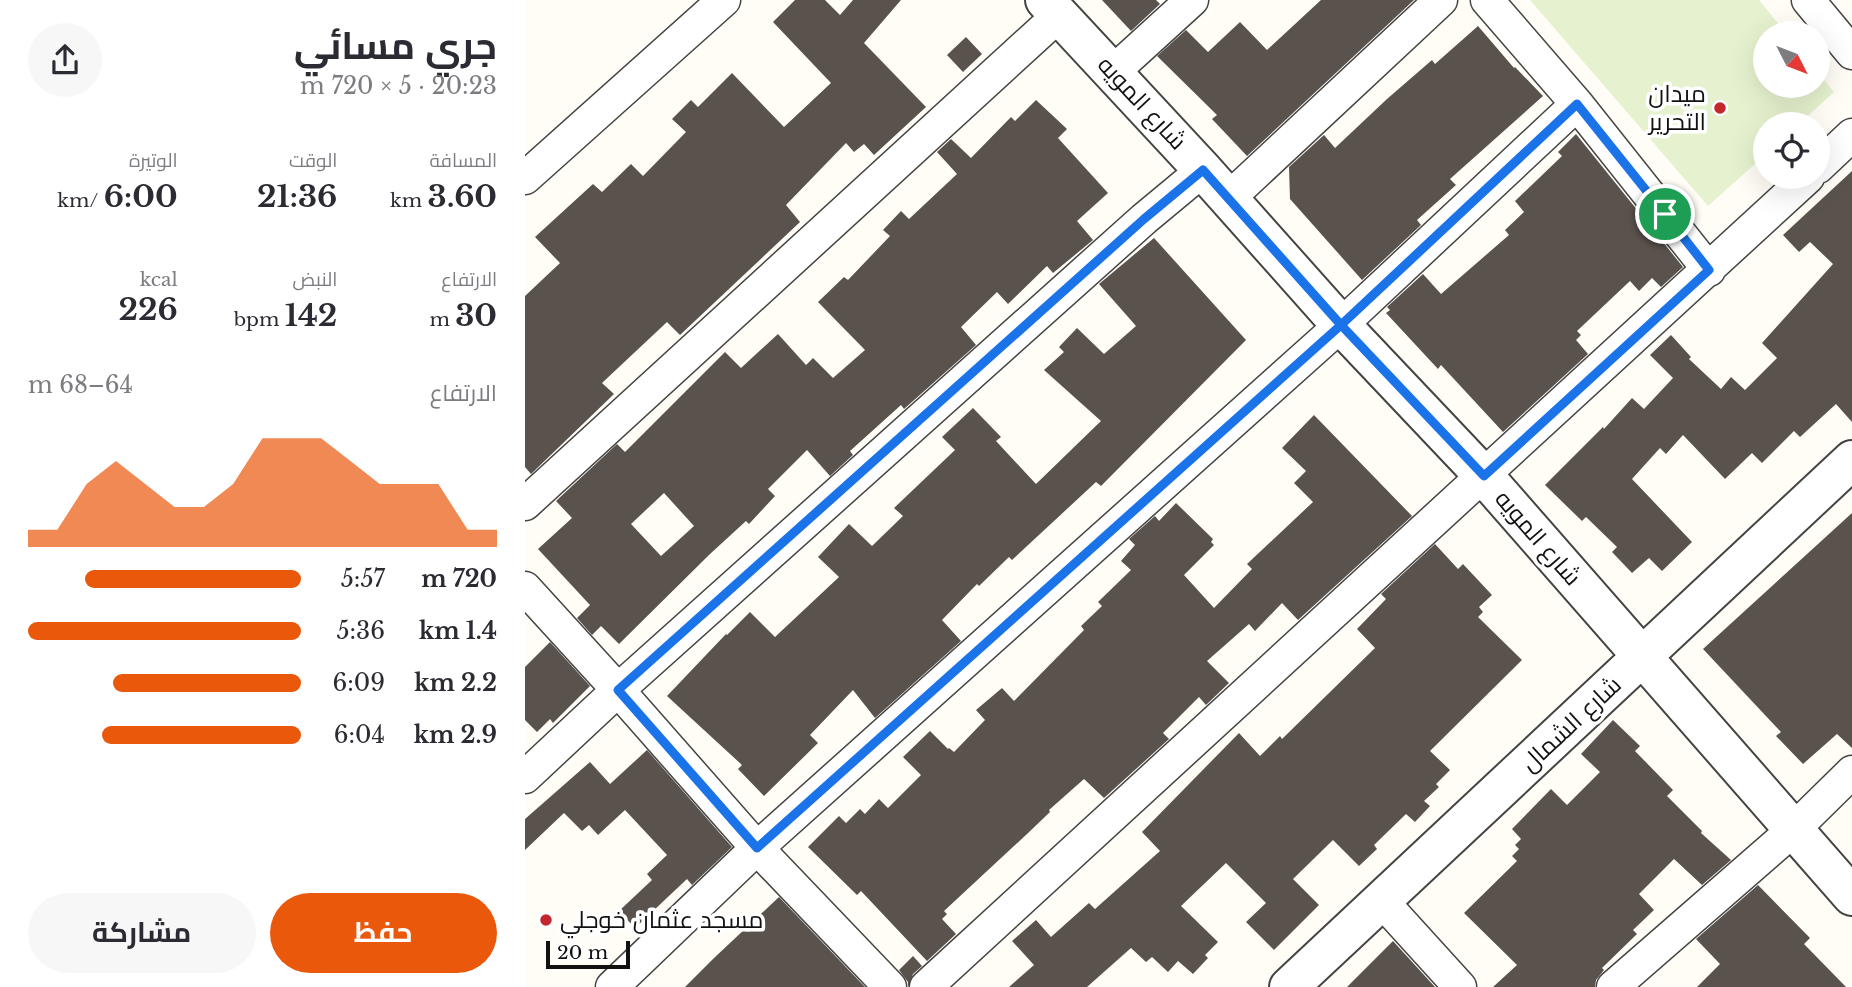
<!DOCTYPE html>
<html lang="ar">
<meta charset="utf-8">
<style>
:root{--surface:#fff;--page:#f7f7f7;--text:#2b2b33;--muted:#7c7c81;--accent:#ea580c}
body{margin:0;font-family:"Libre Baskerville",Cairo,serif;background:var(--page);color:var(--text);direction:rtl;height:100vh;display:flex;flex-direction:column;font-size:26px;white-space:nowrap}
*{box-sizing:border-box;margin:0}
p{font-size:23px;color:var(--muted)}
.icon{flex:none;width:38px;height:38px;fill:none;stroke:currentColor;stroke-width:2;stroke-linecap:round;stroke-linejoin:round}
.map{position:relative;flex:1;overflow:hidden;direction:ltr}
.drawer{display:flex;flex-direction:column;background:var(--surface);width:525px}
.drawer>*{flex:none}
.needle{width:46px;rotate:132deg}
.fabs{position:absolute;left:1228px;top:21px;display:grid;gap:14px}
.fabs a{display:grid;place-items:center;width:77px;height:77px;border-radius:50%;background:var(--surface);box-shadow:0 7px 28px #0002;font-size:35px}
.scale{position:absolute;left:21px;bottom:18px;width:84px;box-sizing:border-box;padding-left:7px;border:4px solid #111;border-top:0;font-size:19px;line-height:24px;white-space:nowrap;color:#111;-webkit-text-stroke:5px #fff;paint-order:stroke}
.pin{position:absolute;display:grid;place-items:center;width:60px;height:60px;color:#fff;margin:-30px;border:4px solid #fff;border-radius:50%;box-shadow:0 2px 7px #0007}
.round{display:grid;place-items:center;flex:none;width:74px;height:74px;border-radius:37px;background:var(--page)}
.headline{display:flex;align-items:center;justify-content:space-between;height:119px;padding:0 28px}
h1{font-size:38px;font-weight:700;line-height:52px}
.metrics{display:grid;grid-template-columns:repeat(3,1fr);gap:10px;height:119px;padding:7px 28px}
.metrics div{display:grid;align-content:center}
.metrics b{font-size:30px;font-weight:700}
.metrics small{font-size:19px;font-weight:400}
.metrics p{font-size:19px}
.chart{height:196px;padding:14px 28px}
.chart p{display:flex;justify-content:space-between}
.chart svg{width:100%;height:126px;margin-top:7px;fill:var(--accent);opacity:.7}
.primary-button{display:flex;gap:14px;margin-top:auto;padding:14px 28px}
.primary-button a{flex:1;height:80px;border-radius:42px;background:var(--accent);color:#fff;font-size:28px;font-weight:700;line-height:80px;text-align:center}
.primary-button a+a{background:var(--page);color:var(--text)}
ul{padding:0 28px;list-style:none;font-size:23px}
li{display:grid;grid-template-columns:112px 84px 1fr;align-items:center;height:52px}
li i{height:18px;border-radius:9px;background:var(--accent)}
main{display:flex;flex:1;min-height:0}
.map>svg:first-child{display:block}
.pitch{fill:#e6f2cf}
.building{fill:#5a524d;fill-rule:evenodd}
.lines{fill:none;stroke-linecap:round;stroke-linejoin:round}
.minor-casing{stroke:#444;stroke-width:35}
.tertiary-casing{stroke:#444;stroke-width:42}
.minor{stroke:#fff;stroke-width:32}
.tertiary{stroke:#fff;stroke-width:38}
.route-casing{stroke:#fff;stroke-width:14}
.route{stroke:#1a73e8;stroke-width:9}
.poi-dot{fill:#c4262e;stroke:#fff;stroke-width:2.5}
.labels{text-anchor:middle;stroke-width:7;stroke-linejoin:round;paint-order:stroke}
.poi-label{font-size:24px;fill:#111;stroke:#fff;text-anchor:end}
.street-label{font-size:24px;fill:#111;stroke:#fff}
</style>
<main>
<div class="map">
<svg width="1327" height="987" viewBox="0 0 1327 987">
<rect width="100%" height="100%" fill="#fffdf5"/>
<!-- pitch -->
<path class="pitch" d="M1005 0H1234L1261 33H1241V86H1293V72L1309 92 1274 124H1241V154L1183 206Z"/>
<!-- building -->
<path class="building" d="M270 0H300L315 15 328 0H376L339 43 401 107 349 155 339 144 329 152 321 143 261 205 275 222 155 335 142 322 77 383 89 394 6 474 0 467V296L35 263 10 237 68 184 77 192 106 164 118 176 161 132 147 119 166 100 173 107 207 73 259 127 306 83 248 22Z
M577 0H631L635 4 606 31Z
M796 0H889L722 156 687 119 692 115 632 56 661 30 683 52 715 22 742 50Z
M953 26 989 68 990 67 1018 96 925 179 931 185 892 220 896 225 837 280 765 199 764 167 799 135 810 148 862 99 907 60 910 64Z
M441 37 457 54 438 72 422 55Z
M511 100 542 129 533 138 583 193 552 221 568 240 528 273 522 266 483 304 472 292 436 327 451 345 379 409 376 405 325 451 328 455 305 476 282 450 243 489 250 496 224 524 221 521 185 554 94 644 76 626 67 635 52 618 65 605 13 549 47 518 31 501 92 444 100 452 200 352 216 368 253 334 281 365 288 358 308 378 340 350 293 302 319 277 323 280 365 236 358 230 376 211 384 219 432 174 412 152 426 139 446 158 486 117 490 121ZM139 493 169 526 136 556 106 524Z
M1051 134 1158 267 1136 287 1127 278 1114 291 1105 281 1052 331 1056 335 1051 340 1063 354 978 432 916 365 913 369 861 313 865 310 862 307 898 274 916 294 984 235 980 230 999 212 990 201 1037 156 1033 152Z
M1327 171V422L1311 404 1275 437 1269 431 1237 463 1227 453 1200 479 1158 435 1141 454 1135 448 1107 479 1167 542 1137 571 1124 558 1107 573 1087 552 1092 547 1061 517 1057 521 1020 485 1078 427 1079 429 1107 398 1119 409 1148 378 1125 355 1146 335 1166 357 1164 359 1196 389 1206 377 1220 390 1252 358 1237 343 1308 264 1285 242 1274 252 1258 235Z
M629 238 721 340 576 486 571 482 487 560 484 557 454 586 452 584 417 620 436 641 350 718 328 690 285 735 293 743 239 796 213 769 217 765 142 696 201 634 202 635 225 612 250 637 314 577 293 557 324 524 347 546 378 516 369 508 430 450 417 437 448 408 476 437 471 441 511 484 576 421 519 370 539 352 534 347 552 328 579 354 611 326 574 284Z
M789 415 887 516 773 620 757 603 730 631 724 624 682 661 704 683 681 705 674 697 638 733 644 739 579 798 559 779 524 810 525 812 502 834 419 911 422 914 417 919 431 934 402 961 336 891 332 895 283 847 314 816 321 823 335 809 340 814 354 799 363 808 396 775 378 757 405 731 423 749 424 748 429 752 460 720 451 710 477 688 489 701 559 630 556 626 577 606 573 602 606 570 596 561 610 545 604 539 630 516 634 521 651 503 688 539 686 542 689 545 659 575 689 608 727 569 722 564 788 502 769 483 781 471 757 448Z
M1327 513V748L1312 734 1278 764 1251 736 1256 732 1178 649Z
M910 544 933 569 938 564 967 595 954 607 958 612 953 617 997 660 905 751 925 770 911 784 914 787 899 801 905 806 890 822 881 814 849 845 852 849 834 866 808 840 768 879 794 905 749 950 721 922 741 903 701 863 656 906 693 942 680 955 683 958 668 974 653 961 643 972 627 957 621 962 606 948 562 987H484L509 965 487 941 511 920 526 937 564 903 570 909 635 851 617 832 714 733 735 756 755 736 757 739 850 648 832 629 861 599 856 594Z
M25 642 65 686 28 723 25 719 12 732 0 720V667Z
M1088 720 1115 746 1110 751 1148 790 1142 796 1177 831 1176 833 1206 860 1177 885 1149 859 1114 894 1129 910 1108 930 1112 934 1077 968 1079 970 1071 980 1070 987H968L992 965 939 913 992 861 987 856 994 849 990 845 996 839 987 829 1026 789 1042 805 1075 772 1056 754Z
M122 750 207 847 167 885 162 879 110 928 94 911 127 880 122 874 142 855 100 810 73 835 64 825 57 831 39 813 0 850V819L65 762 85 784Z
M1233 885 1285 938 1279 944 1321 987H1172L1195 964 1171 939Z
M254 897 340 987H160L188 959Z
M868 941 910 987H822Z
M388 956 397 966 388 974 383 987V982L374 970Z"/>
<g class="lines">
<!-- minor casing -->
<g class="minor-casing">
<path id="minor" d="M962 0 1052 104 1184 270
M1283 0 1327 53
M588 72 667 0
M1293 167 1327 135
M0 178 199 0
M704 198 916 0
M0 504 534 15
M0 588 93 690 232 848 365 987
M0 777 93 690 619 219 678 170
M856 900 935 987
M87 987 232 848 816 325 1052 104
M401 987 1283 177
M1088 987 1267 831 1327 772"/>
</g>
<!-- tertiary casing -->
<g class="tertiary-casing">
<path id="tertiary" d="M520 0 678 170 816 325 959 476 1327 896
M764 987 1327 460"/>
</g>
<!-- minor -->
<use href="#minor" class="minor"/>
<!-- tertiary -->
<use href="#tertiary" class="tertiary"/>
</g>
<g class="lines">
<!-- route casing -->
<g class="route-casing">
<path id="route" d="M1140 214 1052 104 816 325 678 170 619 219 93 690 232 848 816 325 959 476 1184 270 1140 214"/>
</g>
<!-- route -->
<use href="#route" class="route"/>
</g>
<!-- markers -->
<g class="poi-dot">
<circle cx="1195" cy="108" r="7"/>
<circle cx="21" cy="920" r="7"/>
</g>
<g class="labels">
<!-- poi labels -->
<g class="poi-label">
<text x="1181" y="102">ميدان<tspan x="1181" dy="28">التحرير</tspan></text>
<text x="35" y="928" text-anchor="start">مسجد عثمان خوجلي</text>
</g>
<!-- street labels -->
<g class="street-label">
<text transform="translate(617 103) rotate(47)" y="8">شارع المويه</text>
<text transform="translate(1013 538) rotate(49)" y="8">شارع المويه</text>
<text transform="translate(1046 724) rotate(-43)" y="8">شارع الشمال</text>
</g>
</g>
</svg>
<div class="fabs">
<a><svg class="needle" viewBox="-14 -14 28 28"><path d="M0-13l5 13h-10z" fill="#e53935"/><path d="M0 13l5-13h-10z" fill="#7c7c81"/></svg></a>
<a><svg class="icon" aria-label="locate" viewBox="0 0 24 24"><circle cx="12" cy="12" r="6"/><path d="M12 2v4M12 18v4M2 12h4M18 12h4"/></svg></a>
</div>
<div class="scale">20 m</div>
<div class="pin" style="left:1140px;top:214px;background:#1e9e55"><svg class="icon" aria-label="arrive" viewBox="0 0 24 24"><path d="M6 21V4h12l-3 4 3 4H6"/></svg></div>
</div>
<section class="drawer">
<div class="headline"><div><h1>جري مسائي</h1><p>20:23 · 5 × 720 m</p></div><a class="round"><svg class="icon" aria-label="share" viewBox="0 0 24 24"><path d="M12 15V3M7 8l5-5 5 5M5 13v7h14v-7"/></svg></a></div>
<div class="metrics">
<div><p>المسافة</p><b>3.60<small> km</small></b></div>
<div><p>الوقت</p><b>21:36</b></div>
<div><p>الوتيرة</p><b>6:00<small> /km</small></b></div>
</div>
<div class="metrics">
<div><p>الارتفاع</p><b>30<small> m</small></b></div>
<div><p>النبض</p><b>142<small> bpm</small></b></div>
<div><p>kcal</p><b>226</b></div>
</div>
<div class="chart"><p><span>الارتفاع</span>64–68 m</p>
<svg viewBox="0 0 160 44" preserveAspectRatio="none"><path d="M0 44V38L10 38L20 22L30 14L40 22L50 30L60 30L70 22L80 6L90 6L100 6L110 14L120 22L130 22L140 22L150 38L160 38V44z"/></svg>
</div>
<ul>
<li><b>720 m</b>5:57<i style="width:79%"></i></li>
<li><b>1.4 km</b>5:36<i style="width:100%"></i></li>
<li><b>2.2 km</b>6:09<i style="width:69%"></i></li>
<li><b>2.9 km</b>6:04<i style="width:73%"></i></li>
</ul>
<div class="primary-button"><a>حفظ</a><a>مشاركة</a></div>
</section>
</main>
